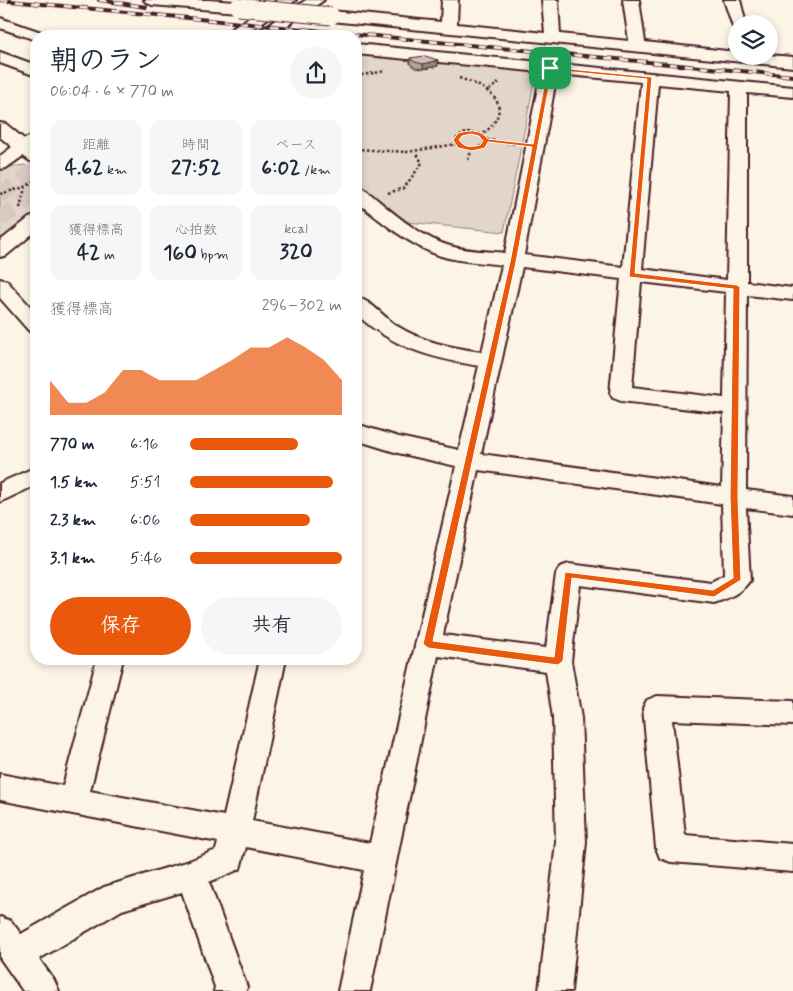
<!DOCTYPE html>
<html lang="ja">
<meta charset="utf-8">
<style>
:root{--surface:#fff;--page:#f6f6f7;--text:#1f2937;--muted:#747a83;--accent:#ea580c}
body{margin:0;font-family:Mynerve,"Klee One",sans-serif;background:var(--page);color:var(--text);height:100vh;display:flex;flex-direction:column;font-size:19px;white-space:nowrap}
*{box-sizing:border-box;margin:0}
p{font-size:16px;color:var(--muted)}
.icon{flex:none;width:28px;height:28px;fill:none;stroke:currentColor;stroke-width:2;stroke-linecap:round;stroke-linejoin:round}
.map{position:relative;flex:1;overflow:hidden}
.sheet{position:absolute;left:30px;top:30px;width:332px;height:635px;display:flex;flex-direction:column;background:var(--surface);border-radius:20px;box-shadow:0 2px 8px #0003}
.sheet>*{flex:none}
.buttons{position:absolute;left:728px;top:15px;display:grid;gap:10px}
.buttons a{display:grid;place-items:center;width:50px;height:50px;border-radius:50%;background:var(--surface);box-shadow:0 2px 8px #0003;font-size:25px}
.pin{position:absolute;display:grid;place-items:center;width:42px;height:42px;color:#fff;margin:-21px;border-radius:10px;box-shadow:0 2px 8px #0006}
.round{display:grid;place-items:center;flex:none;width:52px;height:52px;border-radius:26px;background:var(--page)}
.head{display:flex;align-items:center;justify-content:space-between;height:85px;padding:0 20px}
h1{font-size:28px;font-weight:700;line-height:38px}
.stats{display:grid;grid-template-columns:repeat(3,1fr);gap:8px;height:85px;padding:5px 20px}
.stats div{display:grid;align-content:center;border-radius:12px;background:var(--page);text-align:center}
.stats b{font-size:21px;font-weight:700}
.stats small{font-size:14px;font-weight:400}
.stats p{font-size:14px}
.chart{height:140px;padding:10px 20px}
.chart p{display:flex;justify-content:space-between}
.chart svg{width:100%;height:90px;margin-top:5px;fill:var(--accent);opacity:.7}
.cta{display:flex;gap:10px;margin-top:auto;padding:10px 20px}
.cta a{flex:1;height:58px;border-radius:30px;background:var(--accent);color:#fff;font-size:20px;font-weight:700;line-height:58px;text-align:center}
.cta a+a{background:var(--page);color:var(--text)}
ul{padding:0 20px;list-style:none;font-size:16px}
li{display:grid;grid-template-columns:80px 60px 1fr;align-items:center;height:38px}
li i{height:12px;border-radius:6px;background:var(--accent)}
.map>svg:first-child{display:block}
.green{fill:#e2d5ca;stroke:#967a7a}
.lines{fill:none;stroke-linecap:round;stroke-linejoin:round}
.minor-tunnel{stroke:#d8cac0;stroke-width:17;stroke-dasharray:17 9;stroke-linecap:butt}
.minor-casing{stroke:#4a1f2b;stroke-width:4}
.path{stroke:#4a1f2b;stroke-width:2.5;stroke-dasharray:2.5 2.5;stroke-linecap:butt}
.minor{fill:#fcf5e5;fill-rule:evenodd}
.rail-casing{stroke:#4a1f2b;stroke-width:4}
.rail{stroke:#fcf5e5;stroke-width:2.5;stroke-dasharray:8;stroke-linecap:butt}
.minor-bridge-casing{stroke:#4a1f2b;stroke-width:19;stroke-linecap:butt}
.minor-bridge{stroke:#fcf5e5;stroke-width:17}
.wall{fill:#b2a59d;stroke:#4a1f2b}
.shaded-wall{fill:#918680;stroke:#4a1f2b}
.building{fill:#cfc0b7;stroke:#4a1f2b}
.route{fill:#ea580c;stroke:#fff;fill-rule:evenodd}
</style>
<div class="map">
<svg width="793" height="991" viewBox="0 0 793 991">
<rect width="100%" height="100%" fill="#fcf5e5"/>
<filter id="ink" filterUnits="userSpaceOnUse"><feTurbulence type="fractalNoise" baseFrequency=".02" numOctaves="2"/><feDisplacementMap in="SourceGraphic" scale="10" xChannelSelector="R" yChannelSelector="G"/><feConvolveMatrix kernelMatrix="1 2 1 2 8 2 1 2 1" color-interpolation-filters="sRGB"/></filter>
<g filter="url(#ink)">
<!-- green -->
<path class="green" d="M356 51 521 67 536 73 504 232 407 222 356 182Z
M25 165 36 175V212L0 239V168Z"/>
<g class="lines">
<!-- minor-tunnel -->
<path class="minor-tunnel" d="M0 196 36 169
M0 219 36 193"/>
<!-- minor casing -->
<g class="minor-casing">
<path id="minor" d="M144 0H208L235 2 239 0H257L243 10 238 12 152 5 147 3Z
M278 0H296L241 36H192L194 33H225Z
M306 0H324L272 36H254L256 33Z
M442 0H458L457 24 545 33 542 0H558L560 34 629 41 623 0H639L645 42 736 52V56H769V55L793 57V67L331 21 326 19 323 16 326 13 331 11 441 22Z
M724 0H740L746 24H736V28L733 27Z
M0 18 44 33 46 36H36V40L0 28Z
M356 44 793 87V97L747 93V282L793 288V300L747 295 746 490 793 496V514L746 508 750 580C743 592 727 599 714 603L580 585 571 661 581 718 586 842 571 991H539L556 842 553 718 546 671 438 656 370 991H338L364 870 246 847 240 869 209 882 247 987 246 991H214L215 987 182 892 122 910 39 959 54 980 59 991H23L0 958V917L11 921 21 934 104 887 189 861 216 850 218 842 0 800V774L63 786 97 659H123L90 791 224 816 260 659H286L252 821 370 843 456 466 398 453 356 440V424L399 437 459 450 479 366C431 358 393 348 356 314V297C372 301 383 317 397 326 422 342 453 348 482 352L502 265C483 262 460 262 441 256 409 245 382 222 356 201V187L363 188C389 209 417 236 450 246 467 251 487 251 505 253L541 72 356 54ZM557 74 641 82 623 267 524 255ZM658 84 731 91 727 280 642 269ZM522 267 621 279 610 393 613 398 621 401 724 413 722 487 481 454ZM641 282 726 292 724 398 632 387ZM478 470 722 504 724 575 711 582 569 564 560 567 556 574 546 648 443 635Z
M0 52 36 65V76L0 63Z
M0 123 6 124 24 139 36 134V162L30 161 23 156 6 168 0 169V156L12 147 0 137Z
M36 216V231L7 255 0 257V241L29 218Z
M0 279 7 281 36 313V333L29 331 0 298Z
M36 467V485L0 502V483Z
M657 696 793 701V725L672 720 685 835 793 844V872L671 862 660 858 656 848 643 708 647 700Z"/>
</g>
<!-- path -->
<path class="path" d="M356 76 386 71
M459 78C491 88 517 106 482 135
M489 90 500 82
M468 132 481 134 487 140C479 151 468 151 457 144V137Z
M487 140 516 144
M356 149 407 152 457 144
M468 160 472 149
M388 193 404 188 422 163 416 152
M0 194 25 187 36 180
M20 208 25 187"/>
<!-- minor -->
<use href="#minor" class="minor"/>
<!-- rail casing -->
<g class="rail-casing">
<path id="rail" d="M0 0 793 76
M99 0 146 7"/>
</g>
<!-- rail -->
<use href="#rail" class="rail"/>
<!-- minor-bridge casing -->
<g class="minor-bridge-casing">
<path id="minor-bridge" d="M238 7 331 16"/>
</g>
<!-- minor-bridge -->
<use href="#minor-bridge" class="minor-bridge"/>
</g>
<!-- wall -->
<path class="wall" d="M410 58 438 66 423 69 415 68 410 64Z"/>
<!-- shaded-wall -->
<path class="shaded-wall" d="M438 60V66L423 69V64Z"/>
<!-- building -->
<path class="building" d="M425 56 438 60 423 64 415 62 410 58Z"/>
</g>
<!-- route -->
<path class="route" d="M548 67 652 77 635 273 737 285 740 287 738 497 741 580 714 597 572 578 563 661 558 665 428 648 423 644 510 262 532 147 488 142 485 148 472 151 458 148 453 140 458 133C470 130 480 129 488 139L533 144ZM552 70 647 79 629 277 733 289 730 497 733 578 713 590 565 572 554 657 433 641 516 262ZM471 134 479 136 483 141 480 145C471 147 465 148 459 140L462 136Z"/>
</svg>
<div class="buttons">
<a><svg class="icon" aria-label="layers" viewBox="0 0 24 24"><path d="M12 4l9 5-9 5-9-5zM3 14l9 5 9-5"/></svg></a>
</div>
<div class="pin" style="left:550px;top:68px;background:#1e9e55"><svg class="icon" aria-label="arrive" viewBox="0 0 24 24"><path d="M6 21V4h12l-3 4 3 4H6"/></svg></div>
<section class="sheet">
<div class="head"><div><h1>朝のラン</h1><p>06:04 · 6 × 770 m</p></div><a class="round"><svg class="icon" aria-label="share" viewBox="0 0 24 24"><path d="M12 15V3M7 8l5-5 5 5M5 13v7h14v-7"/></svg></a></div>
<div class="stats">
<div><p>距離</p><b>4.62<small> km</small></b></div>
<div><p>時間</p><b>27:52</b></div>
<div><p>ペース</p><b>6:02<small> /km</small></b></div>
</div>
<div class="stats">
<div><p>獲得標高</p><b>42<small> m</small></b></div>
<div><p>心拍数</p><b>160<small> bpm</small></b></div>
<div><p>kcal</p><b>320</b></div>
</div>
<div class="chart"><p><span>獲得標高</span>296–302 m</p>
<svg viewBox="0 0 160 44" preserveAspectRatio="none"><path d="M0 44V27L10 38L20 38L30 33L40 22L50 22L60 27L70 27L80 27L90 22L100 17L110 11L120 11L130 6L140 11L150 17L160 27V44z"/></svg>
</div>
<ul>
<li><b>770 m</b>6:16<i style="width:71%"></i></li>
<li><b>1.5 km</b>5:51<i style="width:94%"></i></li>
<li><b>2.3 km</b>6:06<i style="width:79%"></i></li>
<li><b>3.1 km</b>5:46<i style="width:100%"></i></li>
</ul>
<div class="cta"><a>保存</a><a>共有</a></div>
</section>
</div>
